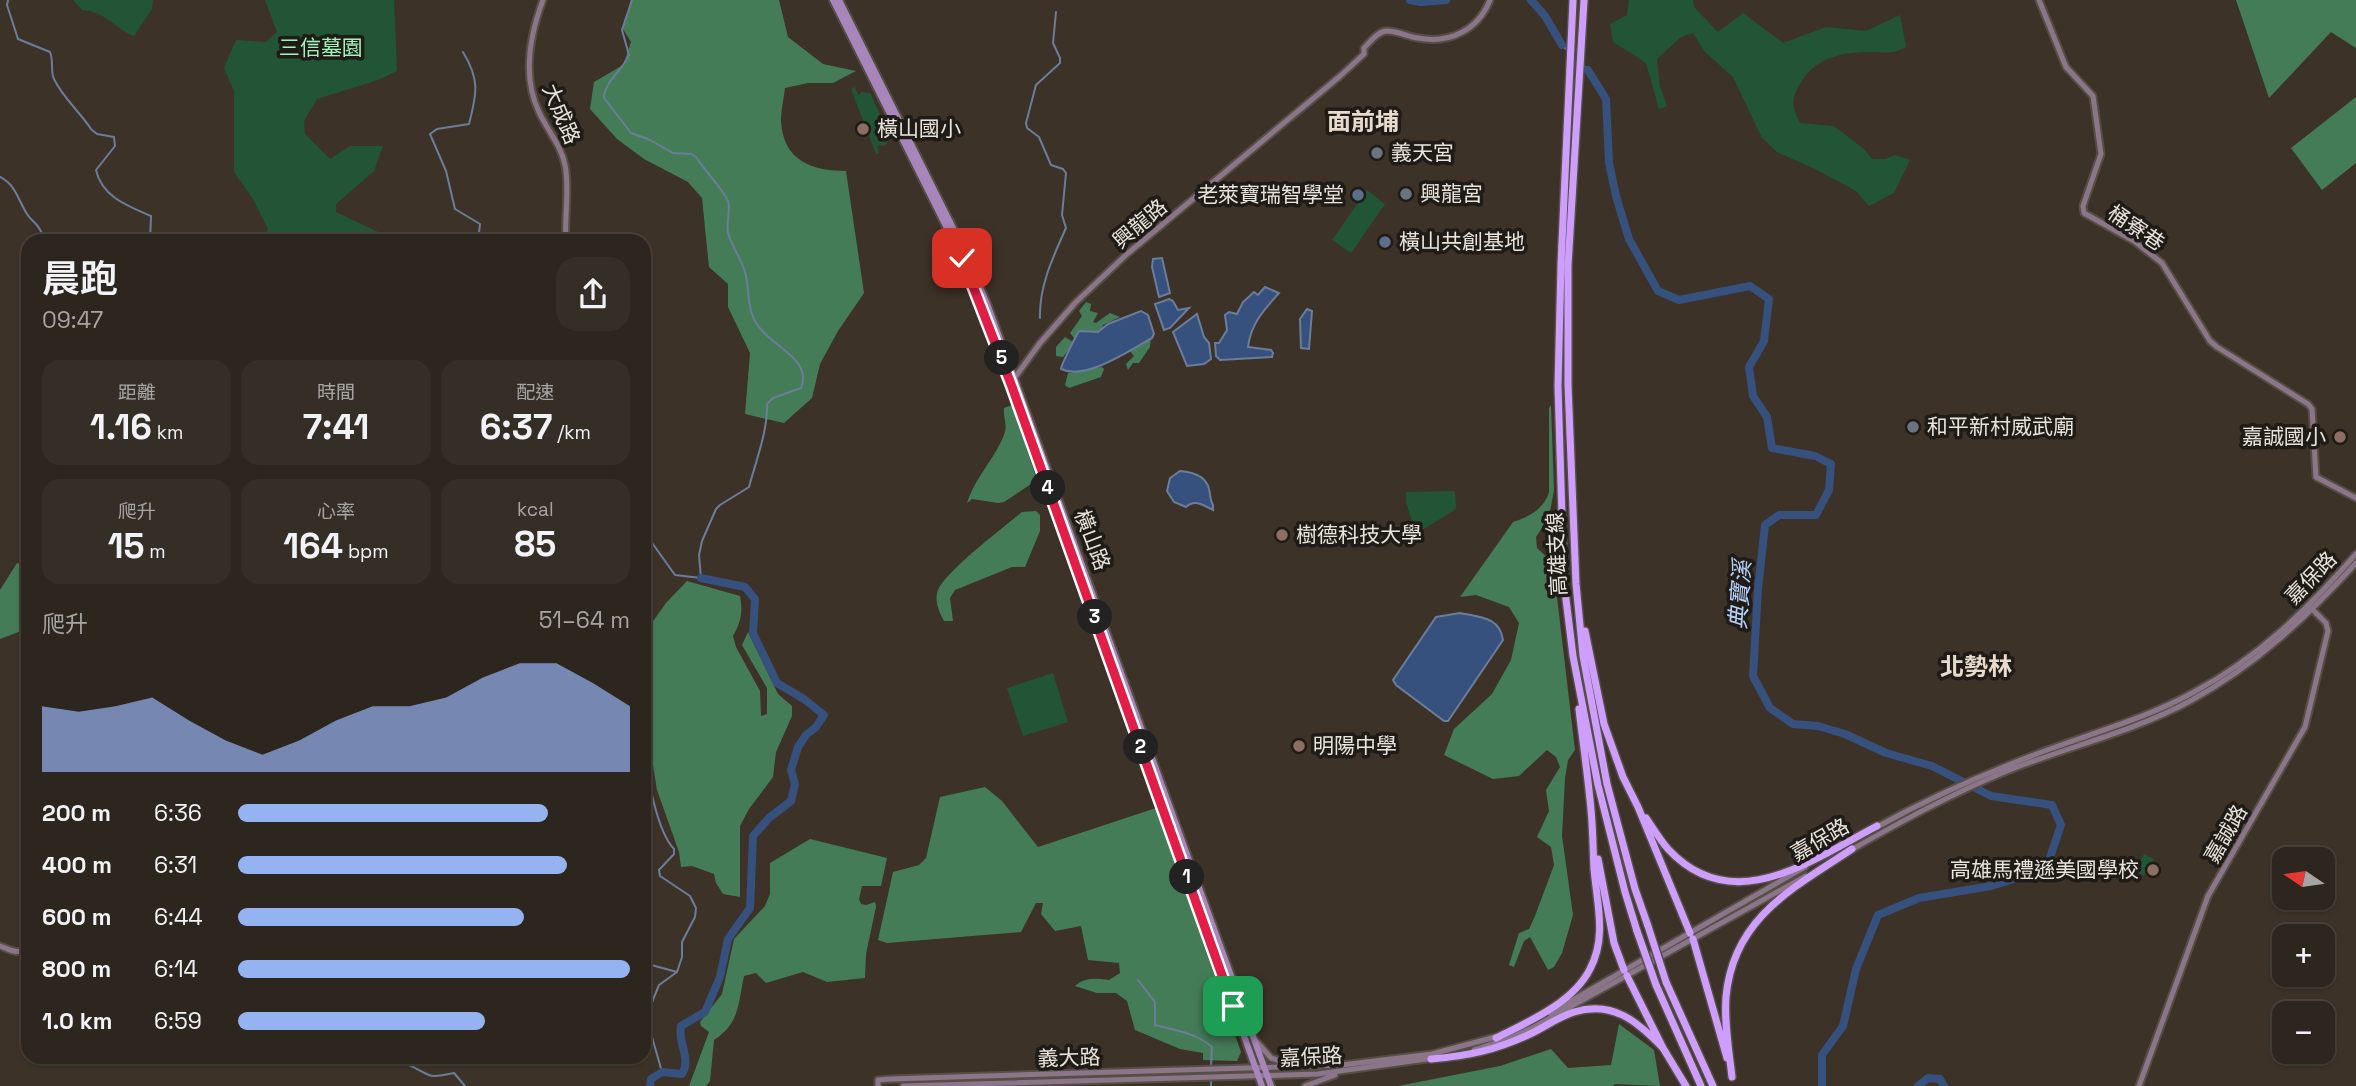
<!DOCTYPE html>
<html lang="zh-TW">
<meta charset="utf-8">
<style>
:root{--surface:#2d261e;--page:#352e27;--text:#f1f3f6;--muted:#a7a5a4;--line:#48433c;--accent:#95b2f1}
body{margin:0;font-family:"Space Grotesk","Noto Sans TC",sans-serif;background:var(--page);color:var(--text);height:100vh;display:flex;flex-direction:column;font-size:26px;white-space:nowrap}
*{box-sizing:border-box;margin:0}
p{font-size:23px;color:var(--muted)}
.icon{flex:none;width:38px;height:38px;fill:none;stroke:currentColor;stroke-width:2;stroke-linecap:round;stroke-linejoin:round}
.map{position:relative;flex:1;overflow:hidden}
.details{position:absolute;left:21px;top:234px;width:630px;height:830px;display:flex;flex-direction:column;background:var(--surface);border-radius:21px;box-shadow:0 2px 5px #0004,0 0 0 2px var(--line)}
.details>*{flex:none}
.needle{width:46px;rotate:283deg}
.buttons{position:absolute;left:2272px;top:847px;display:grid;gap:14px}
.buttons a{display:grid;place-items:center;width:63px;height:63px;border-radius:14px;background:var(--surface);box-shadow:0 2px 5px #0004,0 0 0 2px var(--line);font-size:35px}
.pin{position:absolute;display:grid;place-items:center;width:60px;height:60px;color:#fff;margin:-30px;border-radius:14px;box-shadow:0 4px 10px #0006}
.km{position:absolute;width:35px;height:35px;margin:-18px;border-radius:50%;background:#222;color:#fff;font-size:19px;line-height:35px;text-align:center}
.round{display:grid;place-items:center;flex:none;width:74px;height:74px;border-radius:21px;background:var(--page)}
.headline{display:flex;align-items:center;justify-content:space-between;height:119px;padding:0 21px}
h1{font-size:38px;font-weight:600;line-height:52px}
.metrics{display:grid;grid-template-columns:repeat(3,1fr);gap:10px;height:119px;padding:7px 21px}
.metrics div{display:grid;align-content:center;border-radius:18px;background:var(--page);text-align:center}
.metrics b{font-size:35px;font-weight:600}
.metrics small{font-size:19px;font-weight:400}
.metrics p{font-size:19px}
.chart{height:196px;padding:14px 21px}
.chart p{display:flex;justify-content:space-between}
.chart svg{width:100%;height:126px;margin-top:7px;fill:var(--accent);opacity:.7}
ul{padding:0 21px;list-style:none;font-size:23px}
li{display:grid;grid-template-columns:112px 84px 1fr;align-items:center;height:52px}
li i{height:18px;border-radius:9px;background:var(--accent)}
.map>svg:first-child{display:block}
.green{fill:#225535}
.forest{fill:#457c58}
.water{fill:#36517e;stroke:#6c7d9a;stroke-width:2}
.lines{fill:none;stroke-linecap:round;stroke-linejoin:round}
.stream{stroke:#6c7d9a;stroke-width:2}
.river{stroke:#36517e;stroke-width:8}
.secondary-casing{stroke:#564e45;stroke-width:9}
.primary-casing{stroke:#564e45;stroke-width:10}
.highway-casing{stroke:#564e45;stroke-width:10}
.secondary{stroke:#8b7589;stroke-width:5}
.primary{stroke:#a886bb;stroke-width:6}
.highway{stroke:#ce9efd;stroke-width:7}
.highway-bridge-casing{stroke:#564e45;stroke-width:10;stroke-linecap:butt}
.highway-bridge{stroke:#ce9efd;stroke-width:7}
.route-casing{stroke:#fff;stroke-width:14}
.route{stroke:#e11d48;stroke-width:9}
.education-dot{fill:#8d6e63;stroke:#1f1b16;stroke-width:2.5}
.worship-dot{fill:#6b7280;stroke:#1f1b16;stroke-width:2.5}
.service-dot{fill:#5c6f8a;stroke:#1f1b16;stroke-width:2.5}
.labels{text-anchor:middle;stroke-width:7;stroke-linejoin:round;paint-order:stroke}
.park-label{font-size:21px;fill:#a1f3bb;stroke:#1f1b16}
.street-label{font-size:21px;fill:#e9e3dd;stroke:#1f1b16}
.poi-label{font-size:21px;fill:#e9e3dd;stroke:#1f1b16;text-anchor:start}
.water-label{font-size:23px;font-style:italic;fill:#b6d0fb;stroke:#1f1b16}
.quarter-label{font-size:24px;font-weight:bold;fill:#e8dbce;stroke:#1f1b16}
</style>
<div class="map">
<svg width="2356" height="1086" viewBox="0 0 2356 1086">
<rect width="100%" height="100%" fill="#3c3228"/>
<!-- green -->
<path class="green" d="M73 0H153L152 9 134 36C115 29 105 11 82 10Z
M265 0H394L397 71 378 80 317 99 304 121 305 134 330 159 350 146H383L374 171 336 204V212L397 241H261L268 229 253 199 234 172V91L224 68 236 40 266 42 277 32Z
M1629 0H1693L1694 7 1718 32 1743 13 1783 43 1826 27 1866 31 1900 15 1906 47C1892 55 1884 52 1869 52 1843 52 1815 58 1801 82 1791 99 1791 105 1800 123L1834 126 1864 149 1872 159H1885L1895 155 1910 160 1894 193 1869 206 1856 191 1815 169 1777 152 1762 138 1733 77 1705 52 1693 33 1681 37 1657 59 1660 87 1667 106 1659 109 1646 63 1613 42 1610 24 1627 15Z
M855 87 858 95 862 92 870 93 890 137 886 145 877 146 879 153 876 154 851 89Z
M1367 190 1385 204 1351 253 1332 240Z
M1455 491 1456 509 1416 534 1406 502V492Z
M1053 673 1068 722 1023 736 1007 688Z
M2144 854 2154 859 2144 876 2135 871Z"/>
<!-- forest -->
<path class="forest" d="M631 0H779L788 37 823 64 856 71 833 83H808L785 88C784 98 781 110 781 121 783 160 811 171 846 171L864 293 838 331 820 364 812 398 784 423 745 414 750 353 728 307V284L709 267 702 198 688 182 644 159 617 139 590 109 594 82 623 65 631 42 623 29Z
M2236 0H2356V48L2331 32 2269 98Z
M2356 97V163L2322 190 2291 148Z
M1086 302 1091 304 1090 311 1098 313 1093 322 1096 323 1110 313 1120 317 1103 325 1102 329 1095 334 1082 331 1075 339 1070 333 1082 316 1079 311Z
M1151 336 1150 347 1139 363H1133L1128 370 1126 364 1134 356 1129 350Z
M1065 337 1075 343 1074 350 1070 348 1063 357 1056 356V347Z
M1102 367 1104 369 1101 377 1069 388 1065 385 1068 373Z
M1012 405 1037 480 1004 502 998 503 972 499 967 503C976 476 994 460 1004 435 1008 425 1003 418 1004 408Z
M1551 405 1554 490 1549 517 1536 537 1537 548 1553 563 1575 750 1568 760 1565 778 1562 836 1573 915 1562 953 1554 967 1548 970 1530 937 1524 941 1514 967 1509 965 1519 933 1529 929 1535 916 1554 865 1551 847 1537 837 1549 811 1546 790 1560 767 1556 757 1547 750 1519 776 1493 779 1444 755 1454 729 1492 694 1511 660 1519 623 1509 607 1476 595 1460 597 1513 522C1529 517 1544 509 1549 492V408Z
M1036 511 1040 515V531L1025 567H1012L955 590 950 598 953 621H944C939 612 934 601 938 590 945 572 1004 527 1022 512Z
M17 563 28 567V624L21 631 0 639V590Z
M687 581 740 596C743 612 741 622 733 636L736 647 760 691 761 716 767 714V688L742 645 748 632 778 694 792 706V716L776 752 773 777 749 809 740 826V897L723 894 716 883 714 874 692 866 681 867 679 852 657 790 651 753 644 700V634L666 603Z
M985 787 1002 801 1038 847 1156 808 1241 1052 1237 1061 1203 1060V1053L1180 1049 1135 1030 1127 1001 1116 993H1097L1075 986C1084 977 1098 978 1109 980L1120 973 1119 963 1088 960 1081 926 1055 931 1041 914 1043 903H1036L1021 932 887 943 878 940 893 872 919 865 926 858 940 797Z
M810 839 887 858 881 886H862L859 899 861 904 866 905 875 902 876 907 866 954 865 978 827 982 803 972 766 983 756 973 744 976C738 1004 740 1023 714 1040L710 1081 706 1086H689L709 1032 701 1026 700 1022 722 994 734 939 765 906 770 894V863Z
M1619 1024 1654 1050 1660 1086 1615 1084 1613 1086H1398L1500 1066 1551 1049 1568 1068 1611 1065Z"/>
<!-- water -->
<path class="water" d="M1162 258 1170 293 1159 297 1152 267 1153 259Z
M1265 287 1279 293C1264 310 1251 323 1248 347L1271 350 1273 353 1272 357 1220 360 1216 356 1215 343H1219L1227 330 1225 315 1229 312 1237 314 1243 302 1254 292 1258 295Z
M1169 299 1173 301 1178 310 1189 308 1170 328 1164 330 1155 304Z
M1307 309 1312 311 1309 349 1301 348 1300 319Z
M1141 311 1148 315 1154 334 1152 338C1130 350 1086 381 1061 369 1061 365 1076 336 1079 331L1098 332 1108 324Z
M1197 314 1204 337 1209 343 1211 359 1204 364 1187 366 1173 332Z
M1180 471C1192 472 1206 475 1209 489 1211 496 1209 498 1213 505V510C1203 505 1195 499 1186 507L1174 502 1167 491 1170 478Z
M1460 613C1479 617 1500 617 1503 640L1448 721H1444L1396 685 1393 680 1436 617Z"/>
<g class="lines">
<!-- stream -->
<path class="stream" d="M8 0 7 5 18 39 50 52C54 62 50 71 54 79 63 98 80 112 91 129L97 134 114 137 115 146 96 170C102 197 128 206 151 216L150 242
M632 0 622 30 629 55C623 70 604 82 604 98L631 133 648 139 673 153 691 154 696 157C704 170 723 189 728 201 731 209 726 223 728 232 731 246 741 258 745 272 749 285 747 300 752 314 762 346 814 355 801 388L773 398 767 404C768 430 756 461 749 487L720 505 716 509 702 541 699 555 701 578 675 575 645 533 644 526
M1562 45 1569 52
M463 52C480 80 477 93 469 124L437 129 430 134 446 171 455 209 480 224 478 242
M1583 65 1588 70
M0 177C16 185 18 200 27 214 30 219 36 223 39 228 42 233 43 237 48 242
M1040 318C1039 286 1053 257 1066 228L1062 215 1066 173 1063 169 1051 165 1039 137 1027 128 1026 123 1036 85 1060 63V58L1053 43 1056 12
M644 459V466
M644 750C648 776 656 830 674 849V854L659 870 660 876 690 896 696 908 695 917 682 942V957L677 972 659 985 650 1007 648 1023 662 1072
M644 963 677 972
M1138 980 1155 1002V1025C1174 1030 1196 1033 1212 1047L1211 1066
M387 1057C394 1061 402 1062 409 1065 433 1076 426 1079 454 1073L465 1086
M1211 1086V1071"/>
<!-- river -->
<path class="river" d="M1410 0 1421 2 1446 0
M1531 0 1545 16 1562 45
M1588 70 1606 99 1609 163 1616 196 1629 239 1658 291 1679 300 1750 286 1769 299 1764 341 1749 367 1753 396 1767 417 1772 448 1815 456 1831 464 1829 490 1816 515H1779L1765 525 1758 589 1753 676 1770 708 1793 724 1818 726 1845 734 1886 753 1932 766 1991 796 2052 805 2061 825 2046 869 1991 886 1919 898 1878 915 1856 969 1843 1026 1822 1055V1086
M650 1086 651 1079 662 1072 682 1074C692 1058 677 1043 681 1026L705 1012 720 977 728 939 750 908 753 836 769 818 791 801 795 784 791 770 798 747 806 735 816 727 824 715 804 699 777 683 753 633 755 599 745 587 701 578
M1918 1086 1928 1078 1940 1079 1944 1086"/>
<!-- secondary casing -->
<g class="secondary-casing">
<path id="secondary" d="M543 0C530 35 522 77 539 112 547 130 561 145 565 165 570 189 564 217 566 242
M2039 0 2066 67 2093 96 2101 154 2083 206 2084 213 2134 241 2162 263 2210 341 2217 347 2308 404 2312 409 2316 477 2356 498
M1013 380 1040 343 1075 303 1127 254 1339 77 1364 54V48C1370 42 1377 32 1386 31 1396 30 1408 37 1418 38 1450 44 1478 30 1490 0
M1875 828C1931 797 1990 771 2050 749 2099 731 2149 717 2194 692 2258 658 2309 608 2356 554
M1851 850C1902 821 1953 793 2007 771 2067 747 2133 732 2190 701 2255 666 2307 617 2356 563
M0 946C11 950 17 955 28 948
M1550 1013 1805 867
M1256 1041 1271 1058 1290 1064
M1474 1050 1508 1039 1534 1027 1806 876
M878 1086V1080L890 1079 1342 1065 1432 1054 1499 1036
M903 1086 1318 1074 1434 1058
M1305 1086 1335 1075
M2139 1086 2208 896 2305 727 2328 631 2326 623 2311 608"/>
</g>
<!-- primary casing -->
<g class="primary-casing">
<path id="primary" d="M833 0 962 258 983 309 1262 1086
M839 0 967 256 989 309 1271 1086"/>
</g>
<!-- highway casing -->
<g class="highway-casing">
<path id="highway" d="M1573 0 1561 264 1558 386 1564 583 1573 656 1598 785 1625 892 1637 931
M1584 0 1568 266V385L1576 584 1583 656 1607 784 1635 889 1648 926
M1585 631 1604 724 1623 777 1638 807 1690 933
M1646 818C1653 828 1660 840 1668 849 1733 919 1812 860 1877 826
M1598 859 1614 943 1624 970
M1693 939 1727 1058
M1627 976 1663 1048 1686 1086
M1666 982 1713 1086
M1656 985 1701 1086
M1496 1038C1528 1022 1573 1003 1590 969 1607 937 1597 904 1594 869 1593 850 1593 830 1591 810 1588 776 1583 743 1579 709
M1431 1059C1468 1056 1496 1050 1530 1034 1545 1027 1558 1017 1574 1012 1613 1000 1638 1022 1663 1048
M1732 1077C1729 1051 1724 1023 1726 997 1733 918 1793 888 1852 849"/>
</g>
<!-- secondary -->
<use href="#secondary" class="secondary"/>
<!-- primary -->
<use href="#primary" class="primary"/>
<!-- highway -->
<use href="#highway" class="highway"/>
<!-- highway-bridge casing -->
<g class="highway-bridge-casing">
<path id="highway-bridge" d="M1648 926 1666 982
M1637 931 1656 985"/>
</g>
<!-- highway-bridge -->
<use href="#highway-bridge" class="highway-bridge"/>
</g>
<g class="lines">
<!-- route casing -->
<g class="route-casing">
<path id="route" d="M962 258 1011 384 1233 1006"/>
</g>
<!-- route -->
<use href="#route" class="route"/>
</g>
<!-- markers -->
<g class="education-dot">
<circle cx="863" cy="129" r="7"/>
<circle cx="2340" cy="437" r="7"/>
<circle cx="1282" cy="535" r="7"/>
<circle cx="1299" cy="746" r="7"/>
<circle cx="2153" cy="870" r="7"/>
</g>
<g class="worship-dot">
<circle cx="1377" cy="153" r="7"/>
<circle cx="1406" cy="194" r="7"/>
<circle cx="1913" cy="427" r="7"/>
</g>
<g class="service-dot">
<circle cx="1358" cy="195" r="7"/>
<circle cx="1385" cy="242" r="7"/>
</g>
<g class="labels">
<!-- park labels -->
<g class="park-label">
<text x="321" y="55">三信墓園</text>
</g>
<!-- street labels -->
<g class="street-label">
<text transform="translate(561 114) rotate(67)" y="7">大成路</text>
<text transform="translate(1140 224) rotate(-40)" y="7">興龍路</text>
<text transform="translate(2136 228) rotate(34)" y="7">桶寮巷</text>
<text transform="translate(1092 540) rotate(69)" y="7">橫山路</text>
<text transform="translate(1557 554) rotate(-93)" y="7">高雄支線</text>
<text transform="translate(2311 578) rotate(-46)" y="7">嘉保路</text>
<text transform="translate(2226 834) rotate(-60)" y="7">嘉誠路</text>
<text transform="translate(1820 840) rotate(-30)" y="7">嘉保路</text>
<text transform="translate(1311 1057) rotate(-3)" y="7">嘉保路</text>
<text transform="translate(1069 1058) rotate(-2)" y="7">義大路</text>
</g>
<!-- poi labels -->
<g class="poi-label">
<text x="877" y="136">橫山國小</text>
<text x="1391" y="160">義天宮</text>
<text x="1420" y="201">興龍宮</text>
<text x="1344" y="202" text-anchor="end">老萊寶瑞智學堂</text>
<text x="1399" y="249">橫山共創基地</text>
<text x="1927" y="434">和平新村威武廟</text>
<text x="2326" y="444" text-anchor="end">嘉誠國小</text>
<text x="1296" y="542">樹德科技大學</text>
<text x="1313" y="753">明陽中學</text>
<text x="2139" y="877" text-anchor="end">高雄馬禮遜美國學校</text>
</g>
<!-- water labels -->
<g class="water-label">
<text transform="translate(1740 595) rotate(-86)" y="8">典寶溪</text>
</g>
<!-- quarter labels -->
<g class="quarter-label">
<text x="1363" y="130">面前埔</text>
<text x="1976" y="675">北勢林</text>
</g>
</g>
</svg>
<div class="buttons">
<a><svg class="needle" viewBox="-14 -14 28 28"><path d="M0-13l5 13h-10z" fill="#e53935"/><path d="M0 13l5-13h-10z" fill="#a7a5a4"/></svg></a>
<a>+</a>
<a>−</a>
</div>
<div class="pin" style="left:1233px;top:1006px;background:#1e9e55"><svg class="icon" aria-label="arrive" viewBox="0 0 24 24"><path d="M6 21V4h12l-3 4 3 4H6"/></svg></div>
<div class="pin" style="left:962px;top:258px;background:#d93025"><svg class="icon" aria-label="check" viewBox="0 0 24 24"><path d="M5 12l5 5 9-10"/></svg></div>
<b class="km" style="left:1187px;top:877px">1</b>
<b class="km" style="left:1141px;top:747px">2</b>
<b class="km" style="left:1095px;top:617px">3</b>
<b class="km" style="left:1048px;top:488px">4</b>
<b class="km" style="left:1002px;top:358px">5</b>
<section class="details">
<div class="headline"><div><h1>晨跑</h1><p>09:47</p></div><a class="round"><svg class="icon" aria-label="share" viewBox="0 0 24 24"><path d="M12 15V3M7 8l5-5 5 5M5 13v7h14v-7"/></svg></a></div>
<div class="metrics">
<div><p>距離</p><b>1.16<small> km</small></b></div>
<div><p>時間</p><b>7:41</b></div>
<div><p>配速</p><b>6:37<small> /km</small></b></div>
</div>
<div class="metrics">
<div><p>爬升</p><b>15<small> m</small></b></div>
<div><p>心率</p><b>164<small> bpm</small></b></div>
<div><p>kcal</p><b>85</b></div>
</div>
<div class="chart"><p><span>爬升</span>51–64 m</p>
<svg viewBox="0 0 160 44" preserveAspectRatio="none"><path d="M0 44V21L10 23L20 21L30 18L40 26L50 33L60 38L70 33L80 26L90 21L100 21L110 18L120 11L130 6L140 6L150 13L160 21V44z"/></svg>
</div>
<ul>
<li><b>200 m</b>6:36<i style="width:79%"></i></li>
<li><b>400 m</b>6:31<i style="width:84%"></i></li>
<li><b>600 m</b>6:44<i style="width:73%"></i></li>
<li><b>800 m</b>6:14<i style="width:100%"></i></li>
<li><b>1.0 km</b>6:59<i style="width:63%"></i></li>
</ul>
</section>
</div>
